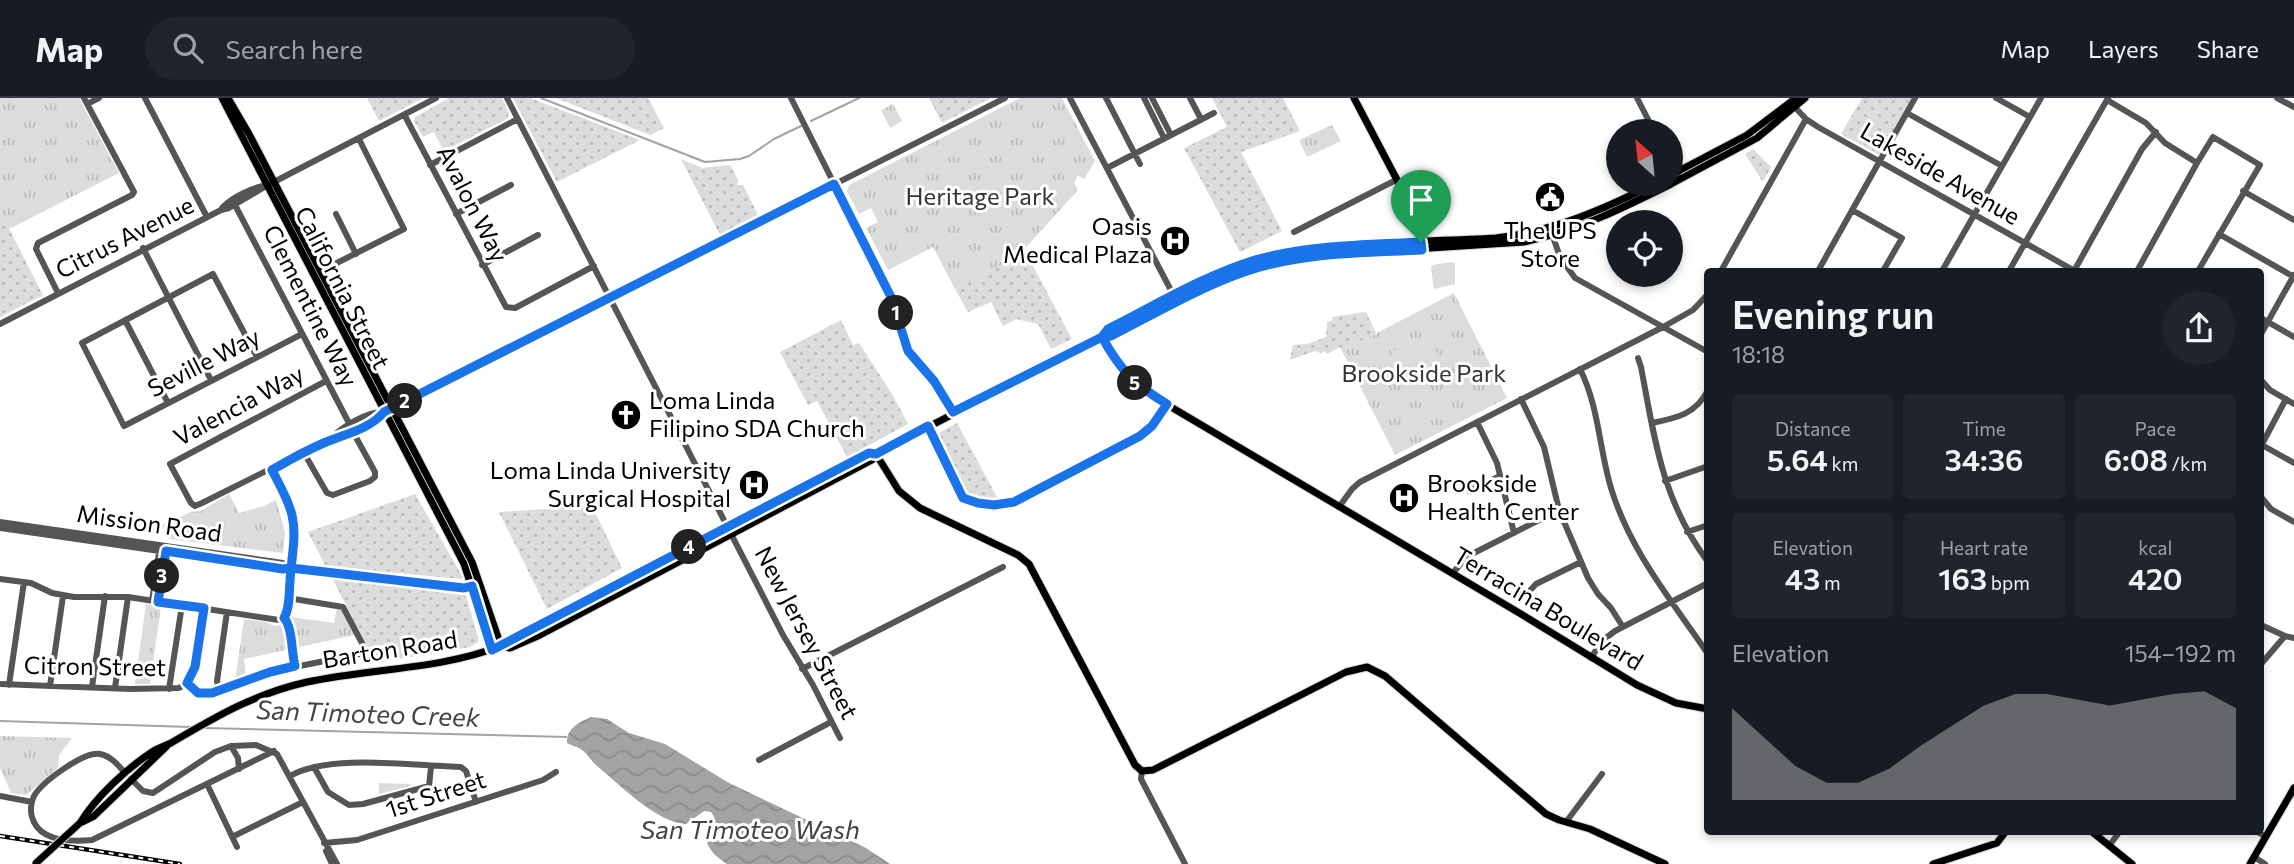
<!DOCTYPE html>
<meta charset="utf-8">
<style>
:root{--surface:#171b24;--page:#20242c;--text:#f1f3f6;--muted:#9ea1a6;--line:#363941;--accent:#858687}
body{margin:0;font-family:Commissioner,sans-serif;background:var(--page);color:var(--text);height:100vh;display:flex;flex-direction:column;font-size:26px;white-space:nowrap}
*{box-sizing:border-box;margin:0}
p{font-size:23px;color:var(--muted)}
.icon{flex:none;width:38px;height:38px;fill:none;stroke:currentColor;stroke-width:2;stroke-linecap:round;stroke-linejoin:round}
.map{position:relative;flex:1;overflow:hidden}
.sheet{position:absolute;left:1704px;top:170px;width:560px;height:567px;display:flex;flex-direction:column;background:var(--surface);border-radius:7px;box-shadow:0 4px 10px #0003}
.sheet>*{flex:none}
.needle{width:46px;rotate:333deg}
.buttons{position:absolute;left:1606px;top:21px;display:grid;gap:14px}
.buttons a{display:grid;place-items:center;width:77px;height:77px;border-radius:50%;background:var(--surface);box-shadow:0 4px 10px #0003;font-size:35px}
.pin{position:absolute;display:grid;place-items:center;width:60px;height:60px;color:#fff;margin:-72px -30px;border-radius:50% 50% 50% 0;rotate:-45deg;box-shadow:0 0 7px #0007}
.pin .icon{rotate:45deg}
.km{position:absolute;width:35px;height:35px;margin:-18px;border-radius:50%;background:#222;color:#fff;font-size:19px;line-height:35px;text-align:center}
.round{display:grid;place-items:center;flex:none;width:74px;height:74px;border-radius:37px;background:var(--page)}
.summary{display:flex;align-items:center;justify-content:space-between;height:119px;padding:0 28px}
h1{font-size:38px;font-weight:600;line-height:52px}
.figures{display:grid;grid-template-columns:repeat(3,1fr);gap:10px;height:119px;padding:7px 28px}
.figures div{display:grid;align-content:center;border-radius:7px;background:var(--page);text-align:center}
.figures b{font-size:30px;font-weight:600}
.figures small{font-size:19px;font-weight:400}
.figures p{font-size:19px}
.chart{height:196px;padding:14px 28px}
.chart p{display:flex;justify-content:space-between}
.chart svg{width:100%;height:126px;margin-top:7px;fill:var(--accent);opacity:.7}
header{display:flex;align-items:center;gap:42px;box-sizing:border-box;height:98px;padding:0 35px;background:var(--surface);border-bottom:2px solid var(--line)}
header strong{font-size:33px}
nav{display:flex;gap:38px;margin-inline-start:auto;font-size:24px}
.search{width:490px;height:63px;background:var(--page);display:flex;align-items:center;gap:18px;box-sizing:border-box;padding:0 24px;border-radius:38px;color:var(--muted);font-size:26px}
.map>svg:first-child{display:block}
.grass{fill:url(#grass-dots)}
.park{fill:url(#park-tufts)}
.garden{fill:#dcdcdc}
.water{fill:url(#water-waves)}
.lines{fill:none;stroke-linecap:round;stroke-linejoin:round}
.stream{stroke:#a3a3a3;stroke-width:2}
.major-casing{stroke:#dbdbdb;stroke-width:9}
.minor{stroke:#555;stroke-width:6}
.major{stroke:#000;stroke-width:7}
.rail-casing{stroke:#000;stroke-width:4.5}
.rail{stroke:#fff;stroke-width:2;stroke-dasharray:5;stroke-linecap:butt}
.major-bridge-casing{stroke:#dbdbdb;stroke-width:9;stroke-linecap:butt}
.major-bridge{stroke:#000;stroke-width:7}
.route-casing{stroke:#fff;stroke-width:14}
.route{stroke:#1a73e8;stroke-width:9}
.labels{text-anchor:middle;stroke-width:6;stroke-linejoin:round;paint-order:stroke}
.street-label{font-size:24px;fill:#000;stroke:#fff}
.park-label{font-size:24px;fill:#333;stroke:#fff}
.poi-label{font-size:24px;fill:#000;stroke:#fff;text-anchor:end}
.water-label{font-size:26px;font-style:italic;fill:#444;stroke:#fff}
</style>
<header>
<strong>Map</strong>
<div class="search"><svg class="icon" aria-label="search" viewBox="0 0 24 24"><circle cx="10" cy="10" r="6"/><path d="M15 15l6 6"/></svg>Search here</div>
<nav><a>Map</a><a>Layers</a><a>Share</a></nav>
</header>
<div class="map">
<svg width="2294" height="766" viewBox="0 0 2294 766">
<defs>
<pattern id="grass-dots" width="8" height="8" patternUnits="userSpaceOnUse" patternTransform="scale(1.75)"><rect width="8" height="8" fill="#dcdcdc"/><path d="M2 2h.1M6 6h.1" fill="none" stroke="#bbb" stroke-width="1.8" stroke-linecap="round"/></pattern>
<pattern id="park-tufts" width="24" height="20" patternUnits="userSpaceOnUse" patternTransform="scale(1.75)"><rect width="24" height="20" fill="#dcdcdc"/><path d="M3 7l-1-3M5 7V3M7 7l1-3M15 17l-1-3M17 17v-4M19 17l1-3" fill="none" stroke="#bbb"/></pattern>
<pattern id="water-waves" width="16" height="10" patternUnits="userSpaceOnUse" patternTransform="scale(1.75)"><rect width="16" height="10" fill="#a3a3a3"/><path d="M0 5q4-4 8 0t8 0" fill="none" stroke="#8b8b8b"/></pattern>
</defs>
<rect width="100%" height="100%" fill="#fff"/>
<!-- grass -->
<path class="grass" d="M367 0H423L379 23Z
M449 0H502L509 15 508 20 444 53 434 34 423 39 414 23 415 19Z
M513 0H530L640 42 557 84Z
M556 0H648L664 30 650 37Z
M929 0H991L942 25Z
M1212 0H1283L1300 33 1241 54 1282 133 1240 154 1184 50 1227 29Z
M1862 0H1911L1880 57 1841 36Z
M1753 51 1771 69 1763 84 1745 56Z
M681 61 702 70 730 67 738 82 737 87H743L758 117 720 137Z
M0 113 43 197 0 219Z
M1024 151 1072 241 1051 251 1038 226 1016 221 1003 228 991 204 968 214 955 191 1014 160Z
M1366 214 1376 235 1342 253 1340 249 1327 256 1325 253 1321 255 1315 253 1290 262 1293 247 1307 246 1326 239 1327 224 1333 222 1332 219Z
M841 222 853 247 859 245 892 296 908 326 847 359 817 303 808 307 780 254Z
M957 325 999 403C988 406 973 403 964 395L935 337Z
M415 396 462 478V481L326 469 308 434Z
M592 408 622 470 547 511 499 414Z
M332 480 465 494 478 539V544L470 549 376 565Z"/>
<!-- park -->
<path class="park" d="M0 0H79L119 75 9 131 0 113Z
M1020 0H1062L1095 63 1084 81 1078 77 1074 85 1078 92 1018 158 955 191 933 149 888 172 866 130 878 124 871 110 859 116 847 93 849 87Z
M893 6 902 23 890 30 881 12Z
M1332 27 1341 43 1307 59 1299 42Z
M1454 195 1507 300 1395 357 1342 253Z
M229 396 239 415 264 408 276 402 285 434 283 455 169 441 162 427 191 414 201 413Z
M146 506 161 509 150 586H135Z
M337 509 343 513 355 537 244 561 246 579 235 583 244 521 266 524 275 528 285 526 290 519 334 525Z
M0 638 72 640 59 657 58 670 26 697 11 695 0 670Z
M379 685 410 686V688L379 696Z"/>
<!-- garden -->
<path class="garden" d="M1452 164 1455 166V186L1434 191 1431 170 1433 167Z
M1427 236 1440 261 1405 279 1391 254Z"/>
<!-- water -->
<path class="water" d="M591 619 607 621 629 635 665 646 729 685 866 750 890 766H727C717 759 708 753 706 740 714 730 719 725 711 714L704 713 686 726C657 725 619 686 597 668 591 663 588 656 582 652 577 648 572 648 567 645 566 631 579 624 591 619Z"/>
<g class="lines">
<!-- stream -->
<path class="stream" d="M541 0 705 64 740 61 749 58 774 41 801 28
M811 23 859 0
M0 623 191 629
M204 630 566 639"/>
<!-- major casing -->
<g class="major-casing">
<path id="major" d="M222 0 464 466 492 552
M228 0 249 36 472 464 501 548
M1354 0 1416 118 1421 148
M1671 77 1747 37 1796 0
M1671 86 1757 40 1805 0
M1102 239 1125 276 1149 296 1521 516 1637 587 1676 605 1708 611
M1102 239 1108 231C1157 206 1205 176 1258 162 1334 141 1417 145 1496 140 1554 133 1602 112 1654 86
M876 356 899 393 920 410 1018 457 1029 466 1135 667 1142 673 1153 672 1346 574 1367 569 1385 578 1546 716 1559 722 1590 731 1665 766
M501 548 510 550 540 537 872 362 876 356 1102 239 1111 238C1156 215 1200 188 1247 172 1271 164 1296 160 1321 157L1524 144C1577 133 1623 110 1671 86
M82 724 94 718 167 648
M80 725C96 699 126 671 152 654 158 650 165 648 171 645 217 618 254 596 307 584 372 570 438 572 501 548L507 542 542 526 868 354 876 356
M2091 733 2132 766
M1933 766 1997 745 2006 733
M2250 766 2294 690"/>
</g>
<!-- minor -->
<path class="minor" d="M145 0 207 119
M507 0 783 537 813 587 840 640
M791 0 891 199 908 253 934 283 953 314
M1070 0 1175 200
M1106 0 1140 66
M1144 0 1164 40
M1152 0 1171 37
M1190 0 1201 21
M1637 0 1654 33
M1996 0 2030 19
M2277 0 2294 9
M2107 2 2146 25 2165 45 2197 65 2213 39 2260 67 2198 173
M1791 5 1806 21 1818 29 2075 173
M87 6 99 0
M1907 15 2002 68
M405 18 506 209 515 210 594 168
M1671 65 1680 81
M430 67 518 21
M1107 70 1214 15
M2243 93 2294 122
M235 107 350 327
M222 110C232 99 253 89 268 87
M1852 112 1902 140 1883 173
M336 116 356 156
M456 116 511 87
M1550 130 1560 159 1575 180 1708 254
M1294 134 1396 82
M2219 136 2294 179
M143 150 211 282
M482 167 538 137
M321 173 404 131 359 41
M1721 173 1806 21
M1818 173 1915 0
M1942 173 2041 0
M2009 173 2108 0
M2074 173 2142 51 2156 34
M2137 173 2197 65
M58 195 36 151 38 145 132 97 134 94 84 0
M2261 220 2294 239
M125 222 168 305
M0 226 221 112 229 110 268 87 436 0
M2261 236 2294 177
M257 259 213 176 82 245 124 328 302 236
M1638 260 1641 269C1655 343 1662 402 1708 464
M1580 271C1599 309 1599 350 1611 390 1630 453 1672 503 1708 556
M2261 282 2270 292 2294 306
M326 283 170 366 191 405 195 408 202 405 328 342C346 339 372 328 384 314L1005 0
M1521 301 1544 349 1559 412 1588 480 1598 496 1611 510 1623 529
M1477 324 1497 365 1514 435
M1652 325C1677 320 1696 316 1708 292
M927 328 963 399C978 408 998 410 1014 404L1140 339 1152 328 1167 306
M330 341C342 329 367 313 384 314
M2262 347 2294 365
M2261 348 2286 301
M304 355 327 395 333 397 370 383 375 379V374L353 334
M272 372C297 421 294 429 290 483 289 495 290 510 284 520
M1665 383 1708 368
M1469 393 1500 378
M2261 399 2271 411 2294 424
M1339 409 1352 391 1360 384 1663 229 1693 212 1708 196
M0 424 283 465 291 470
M0 430 283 471 291 470 464 490 472 488
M1687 434 1708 427
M1453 475 1466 459 1559 412
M0 481 31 485 52 495 74 499H128L279 522 284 520
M1523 500 1536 486 1581 464
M152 503 160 448
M158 504 166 450
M284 520C293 531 291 553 295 568
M2261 527 2285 538 2294 540
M1591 560 1602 543 1615 533 1708 485
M2261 566 2285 538
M802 571 1003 469
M187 585 198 595 207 596 270 574 359 556 364 552 363 547 343 509 288 500
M0 586 130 591 179 590 187 585 194 575 204 510
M9 587 24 484
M50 588 63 498
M92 589 105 498
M115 590 128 499
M169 591 182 507
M219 592 217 583 227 514
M231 648 256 647 277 656 337 766
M759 662 831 624
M314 669 328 694 349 707 363 706 429 688 431 669
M1142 673 1141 681 1185 766
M125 675C119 668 111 658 100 656 84 653 42 684 34 698 31 704 30 713 32 719 39 744 71 744 92 742L274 653
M290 678C330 655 414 668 461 669L466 673 476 704
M131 681 143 693 153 695 215 654 231 648 238 660 239 671
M207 686 237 749
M0 698 32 704
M1566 724 1602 676
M2256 733 2266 739
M232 739 303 704
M324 745 357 742 543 682 556 674
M2109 748 2120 733
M326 753 332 766
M2254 759 2265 766"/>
<!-- major -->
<use href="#major" class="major"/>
<!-- rail casing -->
<g class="rail-casing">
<path id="rail" d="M0 738 180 766"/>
</g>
<!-- rail -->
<use href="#rail" class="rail"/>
<!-- major-bridge casing -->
<g class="major-bridge-casing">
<path id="major-bridge" d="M36 765 80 725"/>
</g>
<!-- major-bridge -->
<use href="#major-bridge" class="major-bridge"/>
</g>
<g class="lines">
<!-- route casing -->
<g class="route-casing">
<path id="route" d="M1421 144C1365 147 1309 147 1255 162 1203 178 1156 207 1108 231L1102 239 953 314 934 283 908 253 891 199 834 86 384 314C370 331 345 336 326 344 307 352 289 362 272 372 279 386 288 401 292 417 297 439 291 461 290 483 289 495 290 510 284 520 293 530 291 553 295 568L270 574 212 595H198L187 585 195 569 204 510 158 504 166 453 283 471 291 470 464 490 472 488 492 552 869 355 876 356 928 328 963 400 978 405 994 407 1014 404 1140 338 1152 328 1167 306C1135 287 1120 272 1102 239L1111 238C1156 215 1200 189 1247 173 1303 154 1363 155 1422 152L1421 144"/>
</g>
<!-- route -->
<use href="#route" class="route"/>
</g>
<!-- icons -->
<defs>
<g id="civic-disc" transform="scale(1.575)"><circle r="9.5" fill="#000" stroke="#fff"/><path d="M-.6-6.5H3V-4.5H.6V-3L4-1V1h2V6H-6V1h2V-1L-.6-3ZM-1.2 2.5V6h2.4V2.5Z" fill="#fff"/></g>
<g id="hospital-disc" transform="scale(1.575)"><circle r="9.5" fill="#000" stroke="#fff"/><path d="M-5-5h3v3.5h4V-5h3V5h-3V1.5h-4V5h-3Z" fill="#fff"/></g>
<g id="church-disc" transform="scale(1.575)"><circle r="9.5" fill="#000" stroke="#fff"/><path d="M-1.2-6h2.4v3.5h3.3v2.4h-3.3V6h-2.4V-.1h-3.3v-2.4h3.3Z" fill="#fff"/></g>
</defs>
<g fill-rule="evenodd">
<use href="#civic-disc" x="1550" y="99"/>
<use href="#hospital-disc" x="1175" y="143"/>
<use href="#church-disc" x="626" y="317"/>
<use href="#hospital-disc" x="754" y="387"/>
<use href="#hospital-disc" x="1404" y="400"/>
</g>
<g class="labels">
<!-- street labels -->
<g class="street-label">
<text transform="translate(1940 76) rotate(30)" y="8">Lakeside Avenue</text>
<text transform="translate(472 106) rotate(63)" y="8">Avalon Way</text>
<text transform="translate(125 140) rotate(-27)" y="8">Citrus Avenue</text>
<text transform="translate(342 190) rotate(63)" y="8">California Street</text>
<text transform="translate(310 208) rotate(63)" y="8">Clementine Way</text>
<text transform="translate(204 265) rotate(-27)" y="8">Seville Way</text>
<text transform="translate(239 308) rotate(-28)" y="8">Valencia Way</text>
<text transform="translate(149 426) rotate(8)" y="8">Mission Road</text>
<text transform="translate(1548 511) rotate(31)" y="8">Terracina Boulevard</text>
<text transform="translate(806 535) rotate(62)" y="8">New Jersey Street</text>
<text transform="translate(390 552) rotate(-9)" y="8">Barton Road</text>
<text transform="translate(95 569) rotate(1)" y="8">Citron Street</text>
<text transform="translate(436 697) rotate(-18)" y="8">1st Street</text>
</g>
<!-- park labels -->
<g class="park-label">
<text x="980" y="107">Heritage Park</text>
<text x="1424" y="284">Brookside Park</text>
</g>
<!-- poi labels -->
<g class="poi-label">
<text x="1152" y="137">Oasis<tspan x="1152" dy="28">Medical Plaza</tspan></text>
<text x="1550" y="141" text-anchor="middle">The UPS<tspan x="1550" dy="28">Store</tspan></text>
<text x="649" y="311" text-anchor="start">Loma Linda<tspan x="649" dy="28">Filipino SDA Church</tspan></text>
<text x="731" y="381">Loma Linda University<tspan x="731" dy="28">Surgical Hospital</tspan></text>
<text x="1427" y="394" text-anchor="start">Brookside<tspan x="1427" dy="28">Health Center</tspan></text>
</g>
<!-- water labels -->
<g class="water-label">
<text transform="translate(368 616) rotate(2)" y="9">San Timoteo Creek</text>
<text x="750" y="741">San Timoteo Wash</text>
</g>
</g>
</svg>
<div class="buttons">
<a><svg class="needle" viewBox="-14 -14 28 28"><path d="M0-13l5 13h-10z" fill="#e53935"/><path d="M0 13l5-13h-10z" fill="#9ea1a6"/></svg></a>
<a><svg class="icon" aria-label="locate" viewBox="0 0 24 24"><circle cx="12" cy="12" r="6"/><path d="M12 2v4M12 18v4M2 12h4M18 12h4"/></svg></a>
</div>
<div class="pin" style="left:1421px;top:144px;background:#1e9e55"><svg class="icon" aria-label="arrive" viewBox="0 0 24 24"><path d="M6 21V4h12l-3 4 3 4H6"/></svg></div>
<b class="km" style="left:896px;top:215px">1</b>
<b class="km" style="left:405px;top:303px">2</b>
<b class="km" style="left:162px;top:478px">3</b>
<b class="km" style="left:689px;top:449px">4</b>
<b class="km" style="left:1135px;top:285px">5</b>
<section class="sheet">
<div class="summary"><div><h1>Evening run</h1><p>18:18</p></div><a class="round"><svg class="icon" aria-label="share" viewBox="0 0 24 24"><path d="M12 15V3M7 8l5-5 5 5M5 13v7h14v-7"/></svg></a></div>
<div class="figures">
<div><p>Distance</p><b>5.64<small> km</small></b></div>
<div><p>Time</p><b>34:36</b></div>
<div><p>Pace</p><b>6:08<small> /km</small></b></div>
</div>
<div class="figures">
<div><p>Elevation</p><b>43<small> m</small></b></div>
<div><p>Heart rate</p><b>163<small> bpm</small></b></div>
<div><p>kcal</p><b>420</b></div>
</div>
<div class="chart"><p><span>Elevation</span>154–192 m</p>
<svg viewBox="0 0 160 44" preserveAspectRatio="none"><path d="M0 44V12L10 22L20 32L30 38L40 38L50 33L60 25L70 18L80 11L90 7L100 7L110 9L120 11L130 9L140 7L150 6L160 12V44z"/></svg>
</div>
</section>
</div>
